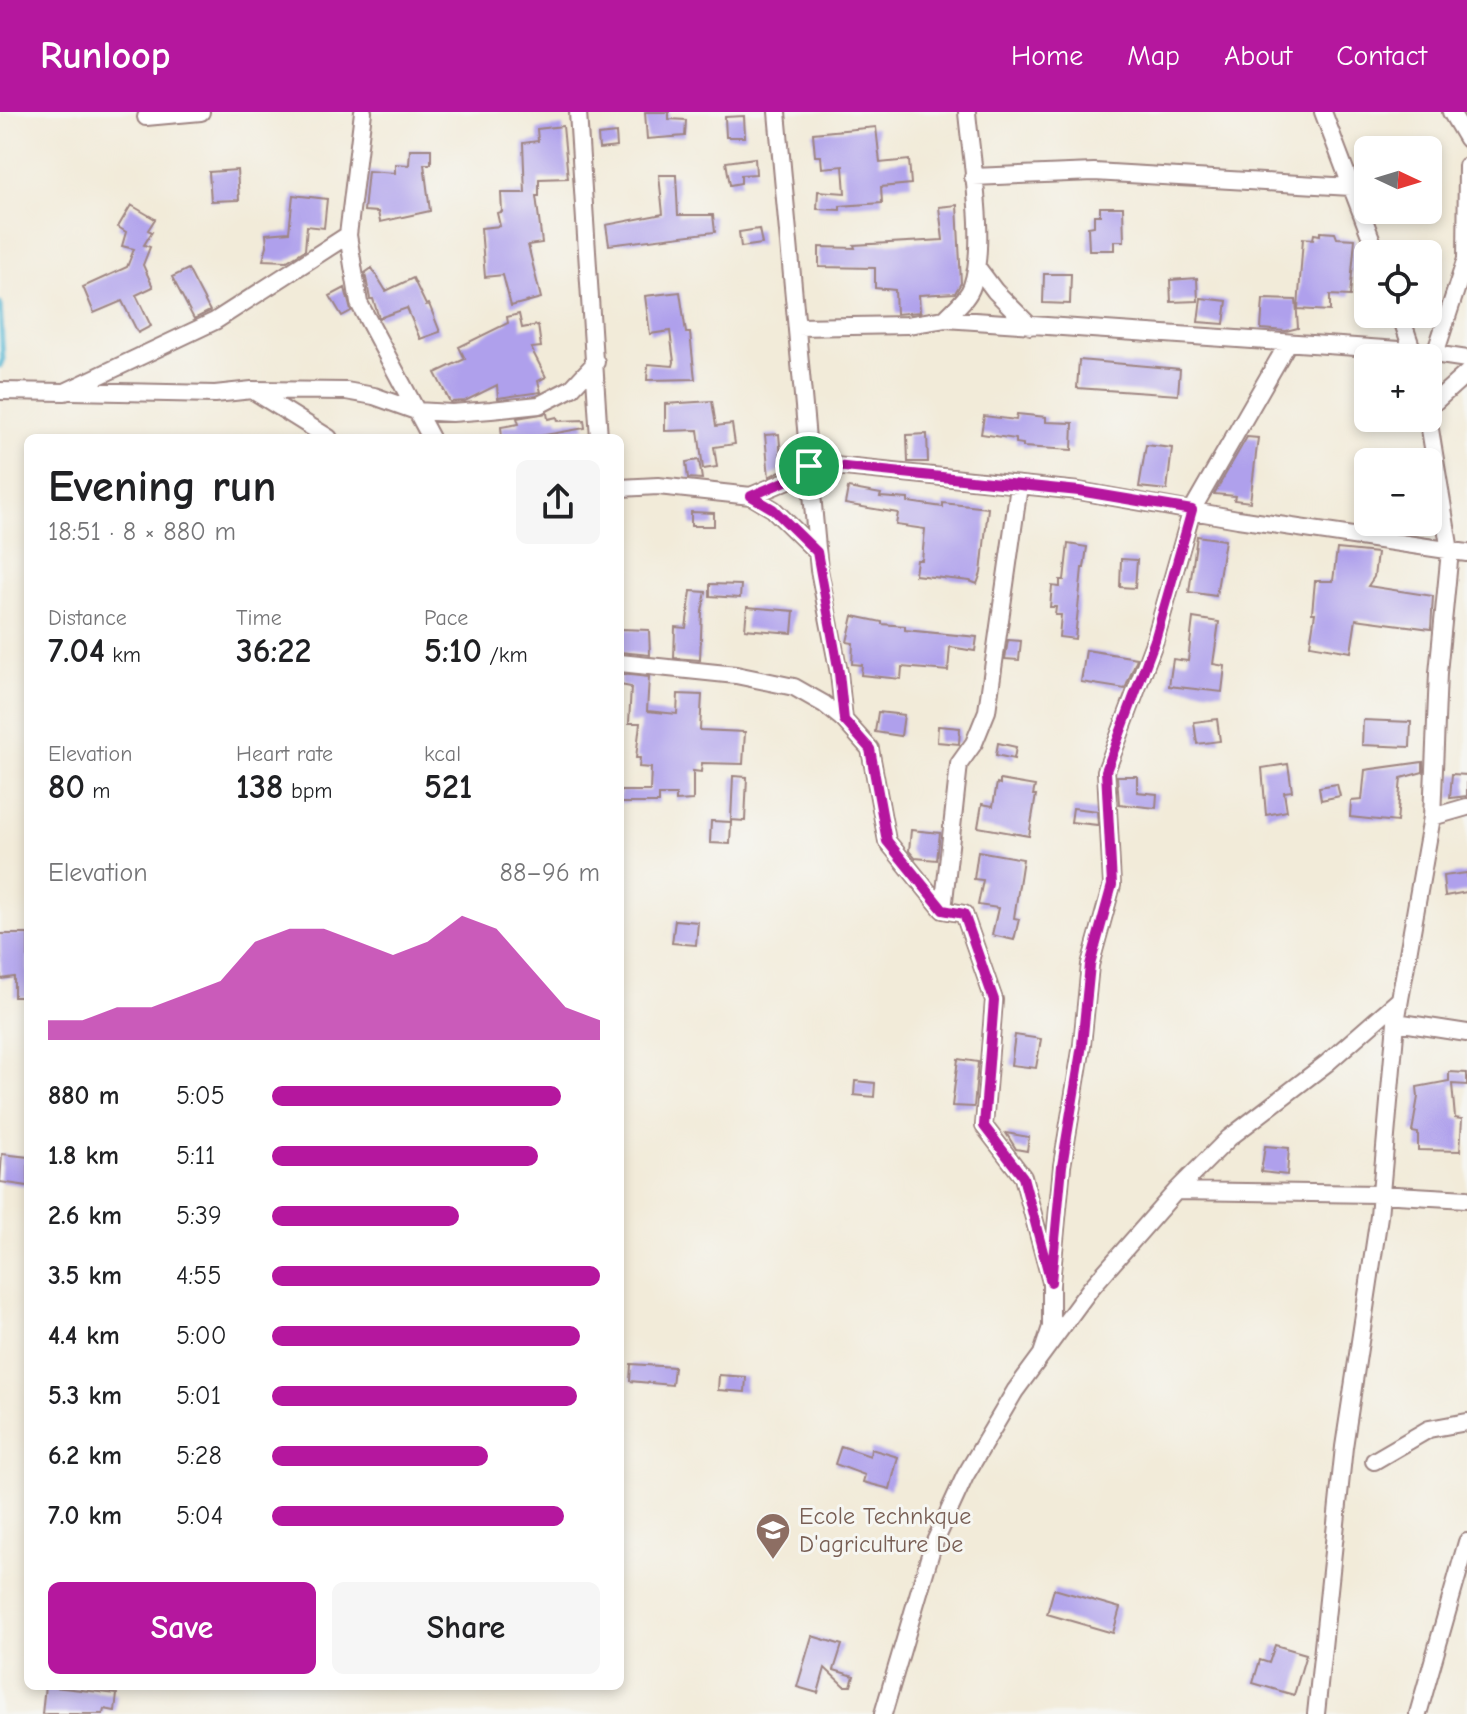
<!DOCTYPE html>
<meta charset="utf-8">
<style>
:root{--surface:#fff;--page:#f6f6f6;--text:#202124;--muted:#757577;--accent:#b5179e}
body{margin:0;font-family:"Comic Neue",sans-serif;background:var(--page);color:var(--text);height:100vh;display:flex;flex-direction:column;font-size:30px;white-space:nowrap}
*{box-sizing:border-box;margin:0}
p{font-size:26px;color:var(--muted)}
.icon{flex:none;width:44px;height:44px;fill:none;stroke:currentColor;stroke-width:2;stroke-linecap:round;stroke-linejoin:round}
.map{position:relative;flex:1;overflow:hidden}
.sheet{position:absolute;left:24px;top:322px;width:600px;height:1256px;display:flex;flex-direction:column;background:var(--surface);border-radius:12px;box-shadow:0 4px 12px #0003}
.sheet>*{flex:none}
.needle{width:52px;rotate:94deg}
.buttons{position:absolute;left:1354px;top:24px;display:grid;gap:16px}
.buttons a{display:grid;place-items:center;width:88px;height:88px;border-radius:12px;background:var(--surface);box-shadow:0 4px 12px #0003;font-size:40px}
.pin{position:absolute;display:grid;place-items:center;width:68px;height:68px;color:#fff;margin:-34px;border:4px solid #fff;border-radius:50%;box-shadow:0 2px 8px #0007}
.round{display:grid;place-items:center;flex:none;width:84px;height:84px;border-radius:12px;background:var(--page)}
.summary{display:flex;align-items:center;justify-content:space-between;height:136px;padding:0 24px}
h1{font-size:44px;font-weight:600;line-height:60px}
.figures{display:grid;grid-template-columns:repeat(3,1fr);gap:12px;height:136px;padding:8px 24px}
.figures div{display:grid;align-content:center}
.figures b{font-size:34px;font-weight:600}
.figures small{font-size:22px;font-weight:400}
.figures p{font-size:22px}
.chart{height:224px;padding:16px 24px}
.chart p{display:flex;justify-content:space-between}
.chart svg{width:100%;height:144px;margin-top:8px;fill:var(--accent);opacity:.7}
.button{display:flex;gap:16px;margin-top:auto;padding:16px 24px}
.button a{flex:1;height:92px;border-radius:12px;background:var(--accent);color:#fff;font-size:32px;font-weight:600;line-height:92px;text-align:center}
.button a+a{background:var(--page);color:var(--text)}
ul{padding:0 24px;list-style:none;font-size:26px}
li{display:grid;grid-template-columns:128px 96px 1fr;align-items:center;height:60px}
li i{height:20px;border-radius:10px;background:var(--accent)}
header{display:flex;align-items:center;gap:48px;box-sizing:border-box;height:112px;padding:0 40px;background:var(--accent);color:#fff}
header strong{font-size:38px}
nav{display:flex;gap:44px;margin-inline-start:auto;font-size:28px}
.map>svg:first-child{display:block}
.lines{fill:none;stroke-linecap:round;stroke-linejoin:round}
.stream{stroke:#51b4d0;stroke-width:5}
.building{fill:#afa0ec}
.minor-casing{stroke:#9e8582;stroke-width:20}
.minor{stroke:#fff;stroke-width:16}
.route-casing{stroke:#fff;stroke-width:16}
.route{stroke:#b5179e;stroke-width:10}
.labels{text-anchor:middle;stroke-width:6;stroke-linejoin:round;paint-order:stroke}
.education-label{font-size:24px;fill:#785e54;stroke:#f6f6f2;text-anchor:start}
</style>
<header>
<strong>Runloop</strong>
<nav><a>Home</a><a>Map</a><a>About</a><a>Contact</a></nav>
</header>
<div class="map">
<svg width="1467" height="1602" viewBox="0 0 1467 1602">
<rect width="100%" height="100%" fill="#f6f6f2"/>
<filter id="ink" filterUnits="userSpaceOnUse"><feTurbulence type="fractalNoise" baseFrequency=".0125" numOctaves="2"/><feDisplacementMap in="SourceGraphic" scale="16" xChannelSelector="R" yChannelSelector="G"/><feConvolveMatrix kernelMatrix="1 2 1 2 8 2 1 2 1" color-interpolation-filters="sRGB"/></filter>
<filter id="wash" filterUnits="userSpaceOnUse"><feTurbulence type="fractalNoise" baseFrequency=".006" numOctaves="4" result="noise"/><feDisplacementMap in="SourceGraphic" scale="32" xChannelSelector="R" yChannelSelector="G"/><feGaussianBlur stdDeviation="1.8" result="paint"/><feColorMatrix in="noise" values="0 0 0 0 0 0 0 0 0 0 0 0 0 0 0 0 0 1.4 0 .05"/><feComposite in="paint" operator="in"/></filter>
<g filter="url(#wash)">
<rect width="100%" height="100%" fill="#f2ebd9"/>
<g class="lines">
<!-- stream -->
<path class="stream" d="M0 191 3 247 0 254"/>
</g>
<g id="blocks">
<!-- building -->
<path class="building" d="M645 0H669V7L686 8 685 24 647 27Z
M744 4 745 25H726L725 5Z
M563 14 568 66 539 67V84H536L542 131 528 133 541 186 511 194 503 163 485 165 481 116 500 114 497 101 502 100 501 81H525L523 31 538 29 537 17Z
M876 15 880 51 909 48 911 72 881 75 882 91 840 94V98L817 97 818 79 845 81 843 54 822 56 821 44H815L813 21Z
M616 21 617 35 599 37 598 23Z
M410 37H431V52H424L430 99 380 110 378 100 364 99 368 59 395 61V52L409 53Z
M755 46 756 62 741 63V71L730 73 726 50Z
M237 58 239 88 211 89 209 60Z
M659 63H676L678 103H713L715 120 609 133 606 113 663 102Z
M293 83 327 87 324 116 307 114 305 138 287 149 263 148 267 134 266 122 289 120Z
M131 93 155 107 148 118 152 120 144 133 150 135 143 153 153 175 136 183 151 214 138 221 122 189 94 201 83 175 127 155 134 137 122 134 126 120 118 115Z
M957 93 961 171 955 181 919 183 920 200 896 202 895 178 875 176V156L819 155V135L855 136 854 133 943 128 939 95Z
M1100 95H1123L1124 129H1114V138H1089L1088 115 1094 114V103H1100Z
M759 117 762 132 741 135 739 120Z
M1320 120 1335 121 1337 126 1355 127 1350 184 1330 183V199L1298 197 1303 126 1313 127 1314 122 1320 123Z
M372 156 386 179 413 166 426 193 429 192 440 220 420 227 407 196 379 206 373 187H370L365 161Z
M188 157 210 199 194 207 172 165Z
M1044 162H1071L1070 192 1043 191Z
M1197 166 1198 189 1171 190 1170 168Z
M345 176 351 199 342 204 330 184Z
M680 180 686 221H690L695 267 647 268 648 252 673 254 674 250 670 219 650 222 645 184Z
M1201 186 1227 189 1224 212 1198 210Z
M1263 187 1296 188 1298 216 1286 219 1261 217Z
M519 202 522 216 538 213 541 235 531 236 546 265 538 269 541 280 498 286 497 273 465 289 450 290 435 261 465 247 459 235 508 211 507 205Z
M1079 248 1180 257 1178 283 1077 276Z
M712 289 716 314 732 312 735 332 714 335 717 355 703 357 698 318 665 319V292Z
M547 301 548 307 557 305 558 309 584 308 585 316 528 326H502L501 315 519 312 517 306Z
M1017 302 1046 305V310L1073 311 1072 338 1023 335V332L1016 331V327L981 322 984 304 1016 308Z
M779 322 782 358 769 365 765 323Z
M927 322 928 350H908L907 323Z
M1247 325 1258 326 1250 390 1234 388 1235 384 1214 382Z
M1146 333 1172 336 1167 378 1139 375Z
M699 348 702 367 688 366 686 350Z
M848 376 881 382 880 385 908 387V390L943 395V391L988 396 981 461 977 472 970 469 915 463 917 448H922L925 417 896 413 898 401 845 392Z
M691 400 714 401V414H691Z
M1197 424 1225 428 1216 484 1189 480Z
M1068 432 1087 435 1084 456H1082L1075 527 1059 525 1061 503H1055L1056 495H1050L1052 474 1060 475V468H1064Z
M1337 437 1377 441 1374 465 1368 474 1433 484 1431 517 1356 507 1351 540 1310 533 1315 501H1312L1315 469H1333Z
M1121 447 1137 448 1135 476 1120 475Z
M710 472 741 473 740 486 710 484Z
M691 479 706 480 702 499 700 548 674 546 675 515 686 516Z
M747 495 794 499 792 521 745 517Z
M853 504 882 510V512L905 514V518L977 525 975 539 950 535 948 559 902 555 901 567 861 563 862 553 852 552 853 531 847 530Z
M1193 506 1219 510 1213 552 1225 554 1222 580 1169 574 1173 547 1188 549Z
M620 517 649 518 650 543 620 540Z
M1008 528 1021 529 1019 548 1005 547Z
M1086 538 1137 546 1125 577 1081 570Z
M620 562 649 565 647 599 677 602 678 582 702 583 700 618 745 620 743 652 702 651 701 660 693 659V688L676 689V683H659V691H620V679H650L651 656 639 655 640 646H636L640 611H629L631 575 620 573Z
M878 600 904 603 901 624 875 620Z
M1217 607 1220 629 1197 632 1194 610Z
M1363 608 1411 610 1410 635 1362 633Z
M938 614 960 616 959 632 937 630Z
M998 631 1016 635 1014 647 996 643Z
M1423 650V660L1401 666 1397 710 1350 705 1351 689 1362 688 1365 658Z
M1288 652 1292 679 1284 680 1287 699 1266 703 1262 656Z
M1452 662 1467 663V684L1450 686Z
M733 664 747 665 745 709 731 708Z
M1117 664H1137V680L1157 682 1156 696 1119 692Z
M1000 668 1035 674 1033 683H1036L1029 724 978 715 982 692 993 694 997 671 1000 672Z
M1337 672 1340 684 1321 688 1319 675Z
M1073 696 1097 699 1098 713 1071 710Z
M711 709 731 710 730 732 710 731Z
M911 718 940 721 937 748 915 746 909 739Z
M978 739 1023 747 1014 806 1019 807 1014 828 992 823 998 796 978 793 983 768 974 767Z
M1467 761V780L1445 784 1443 764Z
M675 808 698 810 696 833 672 831Z
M0 822H28V885H14V865L1 867Z
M1015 923 1041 927 1036 956 1011 953Z
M958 947 978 950 974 995 952 994Z
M1449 960 1467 961V973L1452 972 1455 1006 1462 1007 1460 1039 1418 1038V1021L1412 1020 1418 985 1417 975 1449 969Z
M855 969 875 971 874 985 854 983Z
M1006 1021 1029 1025 1027 1039 1016 1037Z
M1265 1034 1289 1036 1287 1063 1261 1060Z
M2 1042 28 1045V1074L0 1070Z
M631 1252 674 1255 672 1273 630 1269Z
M719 1263 746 1265 745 1280 718 1278Z
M841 1334 870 1344 871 1337 898 1345 890 1377 863 1370 865 1363 835 1352Z
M1054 1477 1120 1496 1113 1521 1047 1502Z
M812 1524 842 1533 834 1558 854 1564 851 1574H844L825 1556 818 1581 797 1575Z
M1275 1533 1306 1542 1294 1583 1253 1571 1260 1548 1269 1551Z
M45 1574 117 1582 115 1599 104 1597 103 1602H42Z"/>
</g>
</g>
<g filter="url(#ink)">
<use href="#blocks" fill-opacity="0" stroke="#9e8582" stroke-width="2"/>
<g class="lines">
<!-- minor casing -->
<g class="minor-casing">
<path id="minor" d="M578 0 599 326
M777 0 819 458 839 561 844 608
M1323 0 1377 142
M1451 0 1467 27
M146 5 201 0
M973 65 1094 60 1351 75
M348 123 359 191 431 326
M977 155 995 179 1030 214
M1400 202 1415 246
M945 207C954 197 968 187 972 174 987 130 971 47 967 0
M797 215 907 213 945 207 1414 239 1467 247
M1435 242 1466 147 1467 54
M252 278 346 279 374 284 416 299 452 301 491 298 539 293 572 276 596 250
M0 279 65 280 215 209 348 123 363 0
M72 279 215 282 252 278 329 326
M1428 296 1467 261
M620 376 658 374 751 384 773 397 817 440
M751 384 786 369 809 354H835L1079 379 1238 407 1467 441
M620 551 736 563 794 575 824 592 844 608 870 637 887 729 943 798 964 802 994 888 984 1014 1023 1065 1051 1170V1215L1042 1242
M1432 705 1467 695
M943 798 959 652 974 631 987 599 1019 374
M1396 910 1467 921
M1176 1079 1379 1082 1467 1087
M1051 1170 1062 1054 1082 933 1090 853 1112 773 1106 659 1155 528 1192 398 1288 231
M1374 1349 1429 1317 1467 1310
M883 1602 932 1436 965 1364 1015 1279 1090 1177 1176 1079 1229 1026 1327 951 1399 888
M1316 1602 1344 1335 1379 1104 1396 910 1432 705 1438 561 1450 439 1428 305
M1418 1602 1467 1430"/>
</g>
<!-- minor -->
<use href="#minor" class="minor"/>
</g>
</g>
<g class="lines" filter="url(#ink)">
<!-- route casing -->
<g class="route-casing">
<path id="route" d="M809 354H835L1079 379 1192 398 1155 528 1106 659 1112 773 1090 853 1082 933 1062 1054 1051 1170 1023 1065 984 1014 994 888 964 802 943 798 887 729 870 637 844 608 839 561 817 440 773 397 751 384 786 369Z"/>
</g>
<!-- route -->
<use href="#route" class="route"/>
</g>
<!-- icons -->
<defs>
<g id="university-pin" transform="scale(1.8)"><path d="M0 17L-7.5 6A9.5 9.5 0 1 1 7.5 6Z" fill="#8d6e63" stroke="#f6f6f2"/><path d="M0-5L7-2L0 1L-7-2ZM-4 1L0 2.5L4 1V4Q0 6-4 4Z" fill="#fff"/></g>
</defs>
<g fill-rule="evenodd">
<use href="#university-pin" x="773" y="1418"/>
</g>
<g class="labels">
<!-- education labels -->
<g class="education-label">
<text x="799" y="1412">Ecole Technkque<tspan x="799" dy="28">D'agriculture De</tspan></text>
</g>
</g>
</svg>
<div class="buttons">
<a><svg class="needle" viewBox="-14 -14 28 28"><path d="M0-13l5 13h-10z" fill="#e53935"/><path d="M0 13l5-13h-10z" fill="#757577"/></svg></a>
<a><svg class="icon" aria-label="locate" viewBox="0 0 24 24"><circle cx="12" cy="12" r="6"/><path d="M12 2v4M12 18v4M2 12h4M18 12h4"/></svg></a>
<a>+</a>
<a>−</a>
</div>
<div class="pin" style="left:809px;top:354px;background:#1e9e55"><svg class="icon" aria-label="arrive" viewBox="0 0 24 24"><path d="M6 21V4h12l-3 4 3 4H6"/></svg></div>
<section class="sheet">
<div class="summary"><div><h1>Evening run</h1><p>18:51 · 8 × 880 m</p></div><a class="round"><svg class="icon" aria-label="share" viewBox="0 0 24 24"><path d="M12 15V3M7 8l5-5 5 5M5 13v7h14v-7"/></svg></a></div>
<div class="figures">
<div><p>Distance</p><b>7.04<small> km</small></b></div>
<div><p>Time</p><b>36:22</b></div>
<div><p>Pace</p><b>5:10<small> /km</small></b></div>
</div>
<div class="figures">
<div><p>Elevation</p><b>80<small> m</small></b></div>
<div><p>Heart rate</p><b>138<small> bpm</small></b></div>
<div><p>kcal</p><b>521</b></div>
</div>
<div class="chart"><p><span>Elevation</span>88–96 m</p>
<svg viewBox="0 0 160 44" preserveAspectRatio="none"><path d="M0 44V38L10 38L20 34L30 34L40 30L50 26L60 14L70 10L80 10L90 14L100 18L110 14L120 6L130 10L140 22L150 34L160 38V44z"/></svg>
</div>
<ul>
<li><b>880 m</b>5:05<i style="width:88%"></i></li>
<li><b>1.8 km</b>5:11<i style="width:81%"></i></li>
<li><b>2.6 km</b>5:39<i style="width:57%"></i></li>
<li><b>3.5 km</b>4:55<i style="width:100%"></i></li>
<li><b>4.4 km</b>5:00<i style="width:94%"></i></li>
<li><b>5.3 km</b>5:01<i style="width:93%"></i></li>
<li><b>6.2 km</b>5:28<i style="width:66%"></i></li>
<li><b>7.0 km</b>5:04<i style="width:89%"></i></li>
</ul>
<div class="button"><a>Save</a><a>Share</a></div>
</section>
</div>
